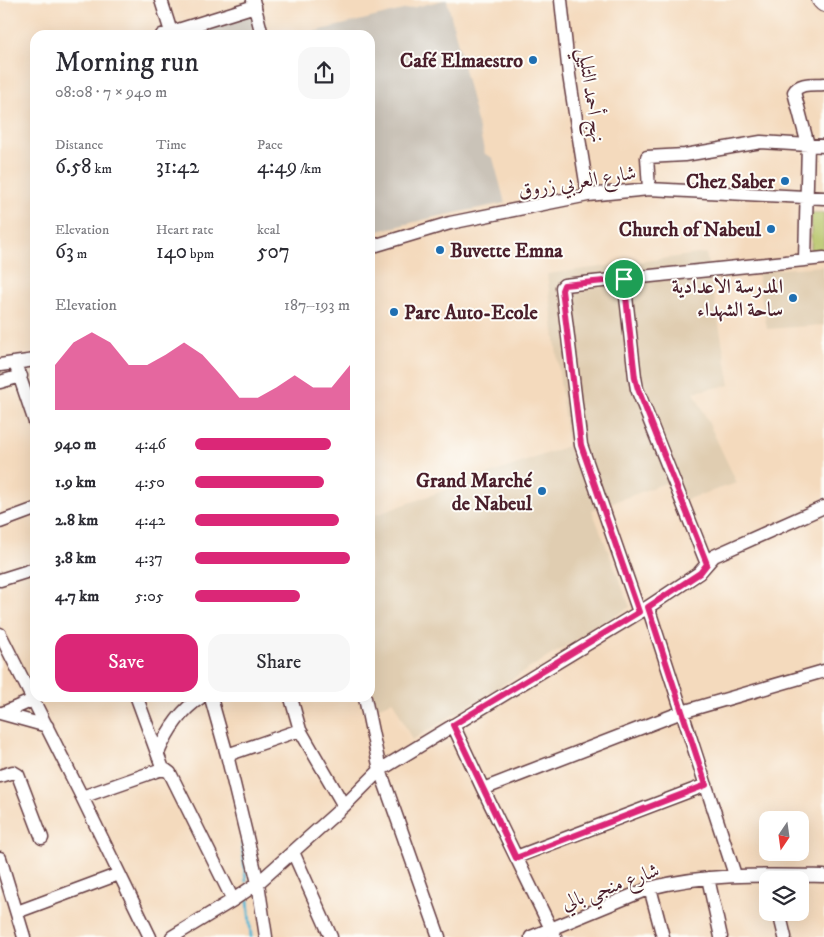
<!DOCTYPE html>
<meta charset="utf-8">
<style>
:root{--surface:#fff;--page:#f7f7f7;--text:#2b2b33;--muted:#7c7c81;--accent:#db2777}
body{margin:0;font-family:"IM FELL DW Pica",Amiri,serif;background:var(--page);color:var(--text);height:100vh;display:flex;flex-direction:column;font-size:19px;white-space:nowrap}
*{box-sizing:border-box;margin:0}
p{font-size:16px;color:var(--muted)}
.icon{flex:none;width:28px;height:28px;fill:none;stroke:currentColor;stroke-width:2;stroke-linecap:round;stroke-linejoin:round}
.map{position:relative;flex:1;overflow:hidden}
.drawer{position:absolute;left:30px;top:30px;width:345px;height:672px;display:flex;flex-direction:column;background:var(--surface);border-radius:15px;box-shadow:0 5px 20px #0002}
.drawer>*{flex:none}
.needle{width:32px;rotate:193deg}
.tools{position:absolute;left:759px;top:811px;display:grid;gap:10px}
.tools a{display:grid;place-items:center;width:50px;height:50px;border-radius:10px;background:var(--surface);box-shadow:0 5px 20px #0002;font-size:25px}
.pin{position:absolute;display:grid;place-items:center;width:42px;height:42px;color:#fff;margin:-21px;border:2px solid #fff;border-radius:50%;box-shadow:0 1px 5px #0007}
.round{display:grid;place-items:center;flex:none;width:52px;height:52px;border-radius:15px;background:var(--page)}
.summary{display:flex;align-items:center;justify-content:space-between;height:85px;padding:0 25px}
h1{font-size:28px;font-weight:600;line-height:38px}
.stats{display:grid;grid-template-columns:repeat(3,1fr);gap:8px;height:85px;padding:5px 25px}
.stats div{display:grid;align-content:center}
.stats b{font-size:21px;font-weight:600}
.stats small{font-size:14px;font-weight:400}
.stats p{font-size:14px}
.chart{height:140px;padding:10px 25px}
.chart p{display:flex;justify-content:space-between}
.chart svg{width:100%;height:90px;margin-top:5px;fill:var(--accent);opacity:.7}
.action{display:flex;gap:10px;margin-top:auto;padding:10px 25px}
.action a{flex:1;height:58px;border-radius:15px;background:var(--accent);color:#fff;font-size:20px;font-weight:600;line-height:58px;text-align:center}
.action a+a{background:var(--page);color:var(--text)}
ul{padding:0 25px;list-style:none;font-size:16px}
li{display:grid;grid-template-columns:80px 60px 1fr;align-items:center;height:38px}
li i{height:12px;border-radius:6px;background:var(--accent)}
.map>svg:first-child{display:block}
.built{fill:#e0cdb1}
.industrial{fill:#cac3b8}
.green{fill:#b5c366;stroke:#807148}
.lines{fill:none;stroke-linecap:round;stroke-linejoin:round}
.stream{stroke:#58b8d6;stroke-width:3}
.street-casing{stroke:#643b41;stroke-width:15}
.secondary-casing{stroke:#643b41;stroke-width:20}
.street{stroke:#fff;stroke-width:12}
.secondary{stroke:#fff;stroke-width:18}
.route-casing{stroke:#fff;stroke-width:10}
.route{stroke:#db2777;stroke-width:6}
.poi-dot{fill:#1f6fb2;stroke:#fdfcf7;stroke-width:2}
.labels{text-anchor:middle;stroke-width:4;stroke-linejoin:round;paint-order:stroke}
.poi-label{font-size:20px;font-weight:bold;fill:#4a1f2b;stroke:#fdfcf7;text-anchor:end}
.street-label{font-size:20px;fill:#4a1f2b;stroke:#fdfcf7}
</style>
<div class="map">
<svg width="824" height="937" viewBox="0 0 824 937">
<rect width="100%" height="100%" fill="#fdfcf7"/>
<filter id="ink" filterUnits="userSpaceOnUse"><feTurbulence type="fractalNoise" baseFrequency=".02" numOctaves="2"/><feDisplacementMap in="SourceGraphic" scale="10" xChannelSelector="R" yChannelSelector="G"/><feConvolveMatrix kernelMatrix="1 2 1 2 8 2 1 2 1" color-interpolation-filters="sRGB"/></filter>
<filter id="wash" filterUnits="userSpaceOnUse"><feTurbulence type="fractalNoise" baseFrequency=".0096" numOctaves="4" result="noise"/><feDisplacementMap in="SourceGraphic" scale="20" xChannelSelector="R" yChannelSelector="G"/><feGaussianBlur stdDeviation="1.12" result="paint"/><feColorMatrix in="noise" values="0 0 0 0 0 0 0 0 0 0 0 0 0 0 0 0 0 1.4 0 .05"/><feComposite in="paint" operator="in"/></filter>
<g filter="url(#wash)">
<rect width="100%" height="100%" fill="#f4dabd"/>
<!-- built -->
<path class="built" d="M706 253 730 385 694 392 737 483 675 503 668 482 592 510 630 607 412 740 393 701 375 709 370 662V517L568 446 547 274Z
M824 266V325L767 329 757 271Z"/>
<!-- industrial -->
<path class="industrial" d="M444 0H447L485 154 493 158 505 203 435 217 370 233V35H301Z
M262 11 268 35H180Z"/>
<!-- green -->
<path class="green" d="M811 213H824V250H811Z"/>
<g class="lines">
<!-- stream -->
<path class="stream" d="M242 844 246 881
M248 900 251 937"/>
</g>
</g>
<g filter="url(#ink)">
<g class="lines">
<!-- street casing -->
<g class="street-casing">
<path id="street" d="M161 0 171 32
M253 0 262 35
M561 0 569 75 588 195
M162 35 255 6
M649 189 647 157 685 155 761 142 824 146
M370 247 450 223 588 195 649 189 824 198
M805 259 808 145 794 92C800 82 814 85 824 84
M624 279 635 377 637 389 707 564
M15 363 35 422
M0 365 35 360
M0 382 21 376
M0 522 35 509
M0 580 35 569
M648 607 735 875
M639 612 581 445 562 287 564 285 824 258
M0 634 82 797 150 937
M137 698 163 769
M211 698 227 755
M291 698 300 730 344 806
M365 698 380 770 439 937
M0 713 47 726
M3 713 33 700
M453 725 483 789 555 937
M158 753C167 732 180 711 200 698
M0 776 13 772 18 775 42 838
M483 789 682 712 824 671
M82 797 159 770H166L170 773 233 900
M293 852 331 937
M516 857 706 785
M0 858 24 937
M708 878 721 937
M650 888 663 937
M17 912 119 874
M779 912 785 937
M172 937 233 900 258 883 344 806 380 770 648 607 699 573 714 556 824 507
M266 937 258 883 227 755 300 730
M531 937 650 888C707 873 766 875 824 876"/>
</g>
<!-- secondary casing -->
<g class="secondary-casing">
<path id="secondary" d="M821 0 824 3"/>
</g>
<!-- street -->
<use href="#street" class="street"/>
<!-- secondary -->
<use href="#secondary" class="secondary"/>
</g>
</g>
<g class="lines" filter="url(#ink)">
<!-- route casing -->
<g class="route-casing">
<path id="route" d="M624 279 635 378 638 389 707 564 700 573 648 607 706 785 516 858 453 725 639 612 581 445 562 290 564 285Z"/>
</g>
<!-- route -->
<use href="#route" class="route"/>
</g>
<!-- markers -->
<g class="poi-dot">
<circle cx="533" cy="60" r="5"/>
<circle cx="785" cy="181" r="5"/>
<circle cx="771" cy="229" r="5"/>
<circle cx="440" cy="250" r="5"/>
<circle cx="793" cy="298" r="5"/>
<circle cx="394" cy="312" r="5"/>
<circle cx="542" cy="491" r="5"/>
</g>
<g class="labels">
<!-- poi labels -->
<g class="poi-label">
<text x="523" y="67">Café Elmaestro</text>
<text x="775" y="188">Chez Saber</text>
<text x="761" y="236">Church of Nabeul</text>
<text x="450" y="257" text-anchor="start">Buvette Emna</text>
<text x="783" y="293">المدرسة الاعدادية<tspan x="783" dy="23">ساحة الشهداء</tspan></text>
<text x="404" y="319" text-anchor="start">Parc Auto-Ecole</text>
<text x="532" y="487">Grand Marché<tspan x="532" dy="23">de Nabeul</tspan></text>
</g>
<!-- street labels -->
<g class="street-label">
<text transform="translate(592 95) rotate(82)" y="7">نهج أحمد التليلي</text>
<text transform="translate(577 181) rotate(-9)" y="7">شارع العربي زروق</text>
<text transform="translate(610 886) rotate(-20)" y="7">شارع منجي بالي</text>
</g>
</g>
</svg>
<div class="tools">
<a><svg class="needle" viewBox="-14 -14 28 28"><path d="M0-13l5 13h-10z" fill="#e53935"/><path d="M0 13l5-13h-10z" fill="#7c7c81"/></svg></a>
<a><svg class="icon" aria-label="layers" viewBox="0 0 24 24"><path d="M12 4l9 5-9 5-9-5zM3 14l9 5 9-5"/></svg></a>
</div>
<div class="pin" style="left:624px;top:279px;background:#1e9e55"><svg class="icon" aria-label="arrive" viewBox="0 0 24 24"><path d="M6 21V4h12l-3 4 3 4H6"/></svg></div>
<section class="drawer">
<div class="summary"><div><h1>Morning run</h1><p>08:08 · 7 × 940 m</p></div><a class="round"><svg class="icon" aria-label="share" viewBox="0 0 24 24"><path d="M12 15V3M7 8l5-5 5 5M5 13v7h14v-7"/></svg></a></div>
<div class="stats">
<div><p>Distance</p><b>6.58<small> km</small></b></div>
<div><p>Time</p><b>31:42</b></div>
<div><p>Pace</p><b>4:49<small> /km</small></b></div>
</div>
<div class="stats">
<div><p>Elevation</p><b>63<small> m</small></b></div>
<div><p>Heart rate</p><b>140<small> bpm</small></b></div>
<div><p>kcal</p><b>507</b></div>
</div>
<div class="chart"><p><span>Elevation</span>187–193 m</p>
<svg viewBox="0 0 160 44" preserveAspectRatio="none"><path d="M0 44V22L10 11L20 6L30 11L40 22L50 22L60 17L70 11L80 17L90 27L100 38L110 38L120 33L130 27L140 33L150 33L160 22V44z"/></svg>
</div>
<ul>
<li><b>940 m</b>4:46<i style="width:88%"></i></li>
<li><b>1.9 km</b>4:50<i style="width:83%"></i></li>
<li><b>2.8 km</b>4:42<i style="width:93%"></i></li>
<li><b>3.8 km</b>4:37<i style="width:100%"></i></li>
<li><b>4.7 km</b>5:05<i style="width:68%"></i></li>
</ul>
<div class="action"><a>Save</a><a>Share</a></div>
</section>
</div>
